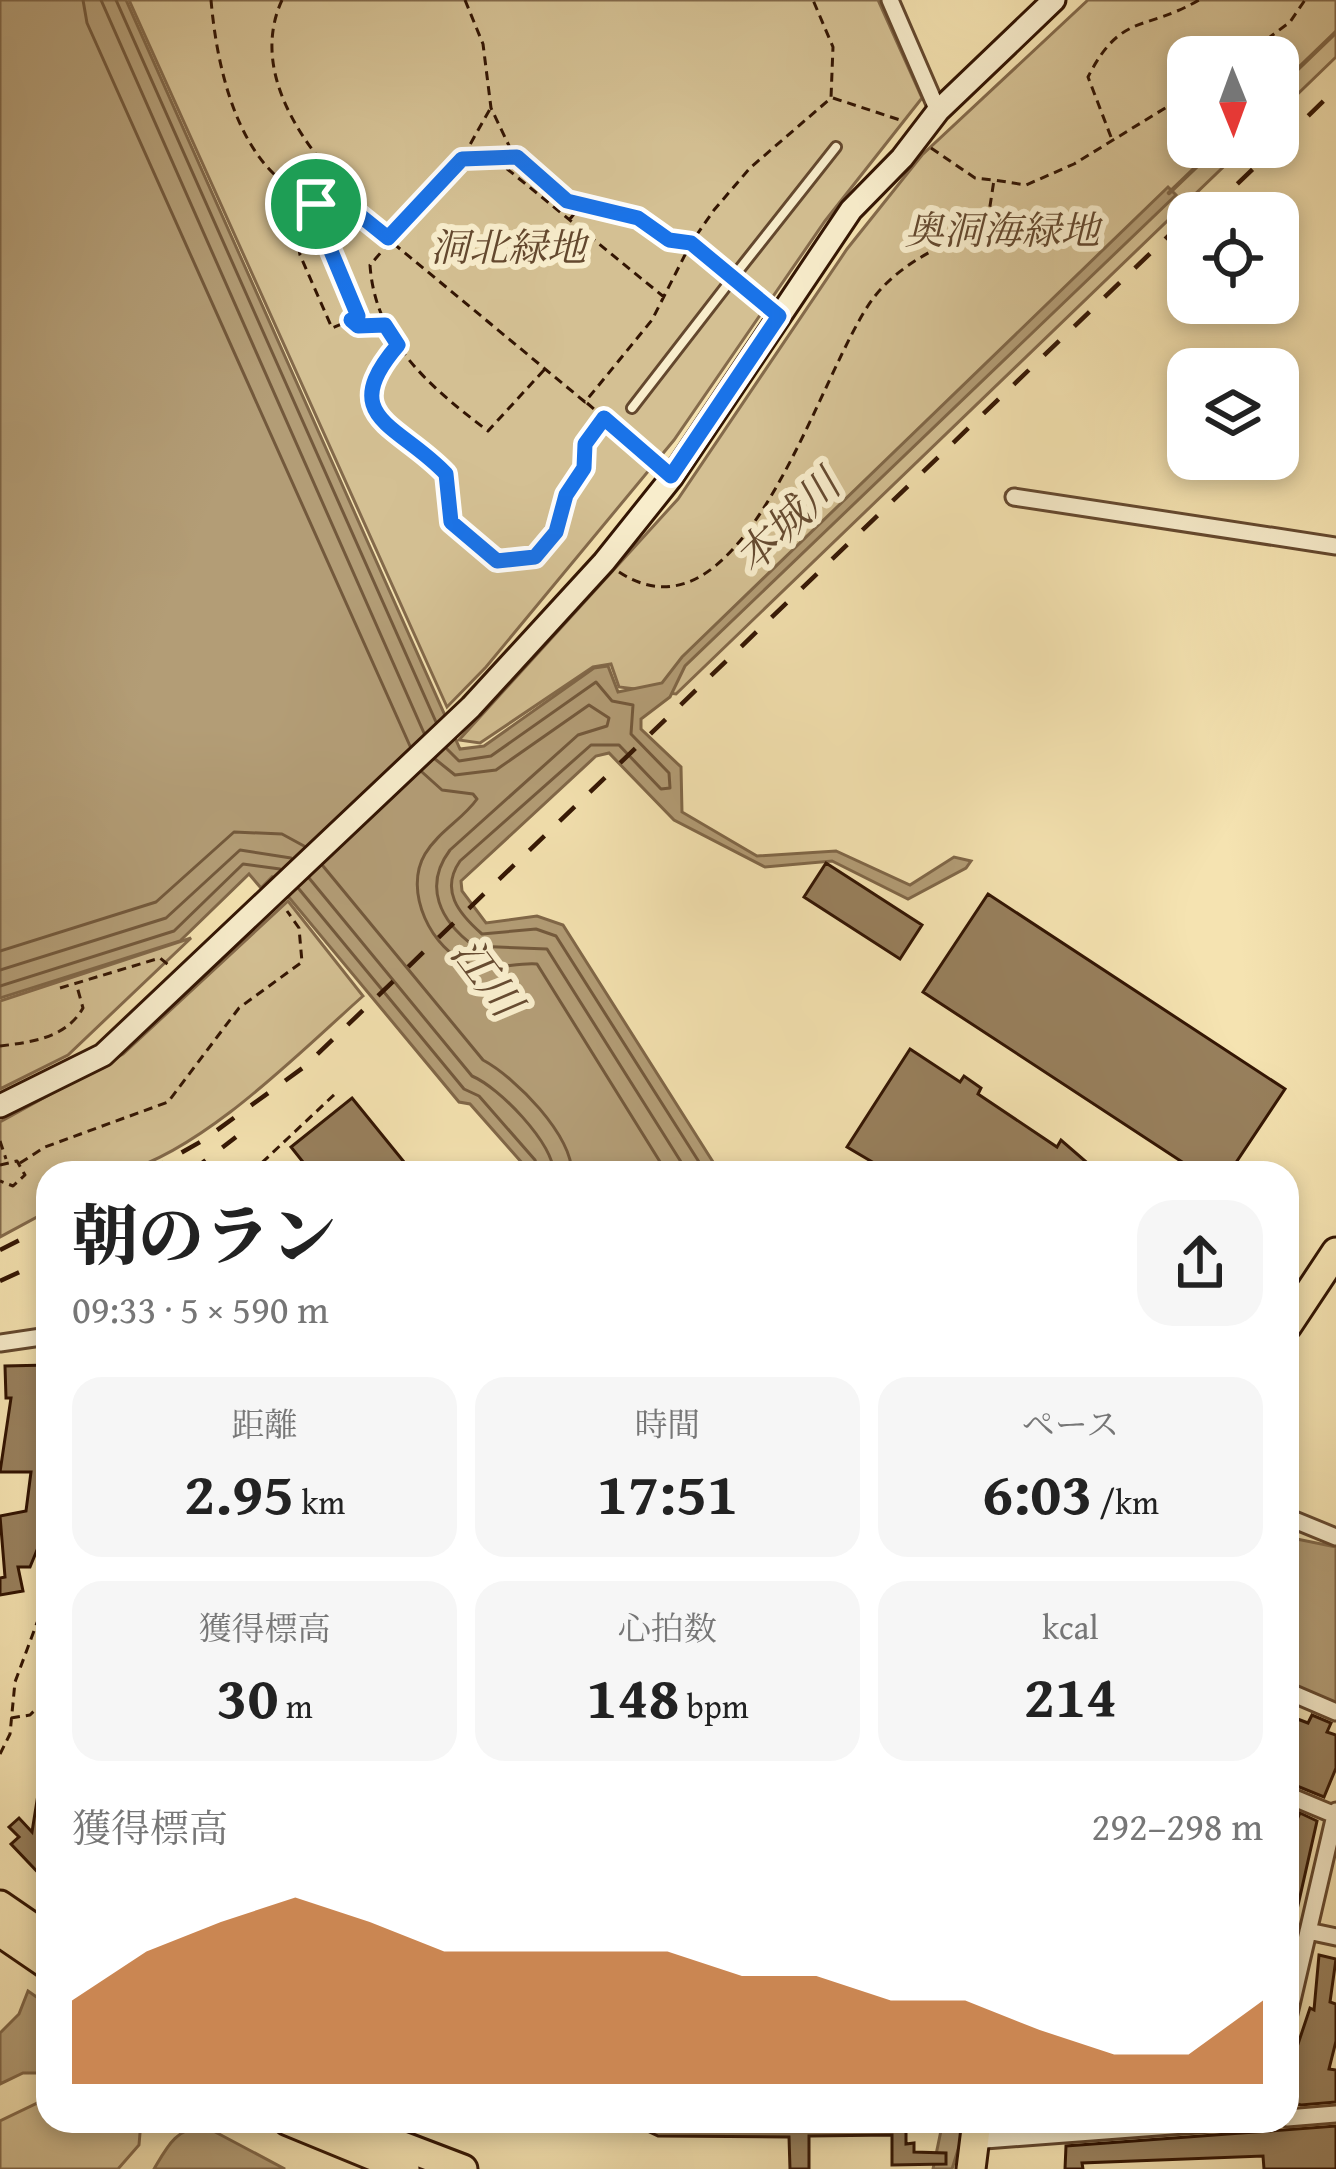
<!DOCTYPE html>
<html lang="ja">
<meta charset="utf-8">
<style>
:root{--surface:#fff;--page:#f6f6f6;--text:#222;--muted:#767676;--accent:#b45309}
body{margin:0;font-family:"Gentium Book Plus","Noto Serif JP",serif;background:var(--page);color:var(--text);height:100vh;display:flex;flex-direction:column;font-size:45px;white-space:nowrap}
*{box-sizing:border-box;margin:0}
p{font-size:39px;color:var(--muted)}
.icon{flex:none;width:66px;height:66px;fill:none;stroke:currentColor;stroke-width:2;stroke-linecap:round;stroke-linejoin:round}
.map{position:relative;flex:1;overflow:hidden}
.drawer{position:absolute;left:36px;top:1161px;width:1263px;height:972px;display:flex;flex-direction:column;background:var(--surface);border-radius:36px;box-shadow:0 6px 18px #0003}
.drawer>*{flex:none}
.needle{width:78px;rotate:179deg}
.tools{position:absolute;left:1167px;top:36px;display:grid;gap:24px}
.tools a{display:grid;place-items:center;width:132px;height:132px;border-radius:24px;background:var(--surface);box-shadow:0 6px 18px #0003;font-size:60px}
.pin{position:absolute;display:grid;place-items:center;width:102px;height:102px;color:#fff;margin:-51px;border:6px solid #fff;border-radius:50%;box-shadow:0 3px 12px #0007}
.round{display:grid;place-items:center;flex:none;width:126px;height:126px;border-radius:36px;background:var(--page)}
.overview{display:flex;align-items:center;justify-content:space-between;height:204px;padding:0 36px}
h1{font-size:66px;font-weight:800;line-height:90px}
.stats{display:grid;grid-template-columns:repeat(3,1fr);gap:18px;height:204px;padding:12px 36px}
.stats div{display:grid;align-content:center;border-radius:30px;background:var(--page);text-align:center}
.stats b{font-size:60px;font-weight:800}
.stats small{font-size:33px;font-weight:400}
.stats p{font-size:33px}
.chart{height:336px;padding:24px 36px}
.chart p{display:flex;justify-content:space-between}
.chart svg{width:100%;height:216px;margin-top:12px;fill:var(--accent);opacity:.7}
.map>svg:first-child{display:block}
.green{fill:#d4c093;stroke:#846a4b;stroke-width:3}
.water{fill:#b39d76;stroke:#806748;stroke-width:3}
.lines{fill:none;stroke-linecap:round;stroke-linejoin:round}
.shore{stroke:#73593c;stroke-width:3}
.stream{stroke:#806748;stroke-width:4.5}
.building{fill:#98805d;stroke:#331503;stroke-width:3}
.lane-casing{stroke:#64482e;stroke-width:14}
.street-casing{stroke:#64482e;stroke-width:21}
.secondary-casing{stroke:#331503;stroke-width:27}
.highway-casing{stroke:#331503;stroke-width:33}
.path{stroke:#331503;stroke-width:3;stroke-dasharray:9 6;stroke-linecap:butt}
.lane{stroke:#f8edcc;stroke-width:8}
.street{stroke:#f8edcc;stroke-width:15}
.secondary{stroke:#f8edcc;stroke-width:21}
.highway{stroke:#f5e3b1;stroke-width:27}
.rail{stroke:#331503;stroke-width:4.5;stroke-dasharray:21 21;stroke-linecap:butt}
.route-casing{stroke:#fff;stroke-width:24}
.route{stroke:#1a73e8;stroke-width:15}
.labels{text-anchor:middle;stroke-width:12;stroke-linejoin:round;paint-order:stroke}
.park-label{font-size:39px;font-style:italic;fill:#63482e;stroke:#f8edcc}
.water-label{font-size:42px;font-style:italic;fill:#664b31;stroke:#f8edcc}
</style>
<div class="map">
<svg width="1336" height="2169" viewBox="0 0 1336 2169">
<rect width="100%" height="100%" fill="#f5e3b1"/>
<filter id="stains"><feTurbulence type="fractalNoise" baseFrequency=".00167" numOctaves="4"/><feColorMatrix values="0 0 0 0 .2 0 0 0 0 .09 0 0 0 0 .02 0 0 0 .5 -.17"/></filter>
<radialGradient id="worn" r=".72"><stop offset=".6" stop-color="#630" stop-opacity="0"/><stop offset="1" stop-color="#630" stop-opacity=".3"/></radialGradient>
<!-- green -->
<path class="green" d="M129 0H878L922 98 825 221 674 440 486 667 447 707Z
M1088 0H1336V57L1278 113V57H1188V147H1244L676 694 619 687 611 664 593 667 480 743 459 740 678 499 847 249 922 155Z
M288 901 363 996C299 1053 206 1148 123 1172 101 1178 71 1173 48 1173V1211L0 1237V1122L123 1054Z
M191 938 68 1055 0 1089V1001Z
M48 2098V2121H141L139 2145 118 2169H0V2121Z"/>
<!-- water -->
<path class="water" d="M0 0H126L460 749 484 746 594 668 608 666 618 692 662 683 682 657 1168 187 1176 195 685 666 670 697 641 719V729L681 767 682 812 757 856 836 851 910 885 954 857 971 861 966 868 908 899 832 861 765 867 674 820 609 753 596 756 461 881 462 891 486 923 537 916 563 925 720 1173H531L470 1104 459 1102 272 877 261 888 249 874 180 941 0 998Z
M1287 1537 1336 1547V1705L1287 1686Z
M28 1991 48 2005V2073H23L0 2084V2033L19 2014Z
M943 2121H967L952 2169H933Z
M204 2126 285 2169H154C167 2147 176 2128 204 2126Z"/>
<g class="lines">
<!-- shore -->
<path class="shore" d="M83 0 87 23 410 746
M101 0 424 733
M116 0 436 722
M447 749 459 761 491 756 596 682 612 701 633 705 631 734 669 773 670 788 661 789 619 745H591L460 861C440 890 458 913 482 934L536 929 556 936 706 1173
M435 759 455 775 496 770 589 705 609 718 607 726 578 735 450 850C423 886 440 921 474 946L547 949 688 1173
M422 772 442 790 473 794 477 799C463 819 438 832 425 854 403 891 431 950 471 965 492 972 516 962 537 964L667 1173
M323 866 483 1060C516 1078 571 1134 572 1173
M309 878 472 1076C500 1088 552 1142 554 1173
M299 889 464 1089 479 1096 535 1160 539 1173
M0 951 156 902 234 832 282 834 304 846
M0 970 166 918 240 850 291 858
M0 986 174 931 243 864 280 869"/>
<!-- stream -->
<path class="stream" d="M1278 88 1336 32
M1169 193 1217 147"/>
</g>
<!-- building -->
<path class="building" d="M826 863 922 925 900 959 804 897Z
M988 894 1285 1089 1229 1173H1199L923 992Z
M910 1049 960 1082 964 1076 981 1088 978 1094 1057 1147 1061 1140 1099 1173H891L847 1147Z
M352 1098 413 1173H289L303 1162 291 1147Z
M48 1365V1516L41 1515 44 1533 30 1567H18L23 1591 0 1595V1578L5 1577 0 1516 26 1511 31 1472H0L11 1398H6L5 1366Z
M1287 1715 1308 1723 1312 1715 1331 1723 1327 1732 1336 1735V1768L1324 1797 1287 1782Z
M40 1782 48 1783V1883L11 1844 19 1837 9 1827 19 1818 32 1832Z
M1300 1813 1317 1821 1292 1932 1287 1931V1820L1296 1822Z
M1319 1955 1336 1959 1330 2002 1336 2004V2041L1329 2069 1336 2070V2102L1301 2105 1287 2101V2077L1310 2008 1314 2010Z
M626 2121H906V2144L914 2143V2152L946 2153V2164L892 2165V2135L809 2136V2169H790L789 2137 658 2136Z
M1336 2126V2169H1264L1263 2156 1082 2163 1083 2169H1065L1066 2146Z"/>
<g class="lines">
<!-- lane casing -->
<g class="lane-casing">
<path id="lane" d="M778 315 731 280 836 147
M632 408 731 280"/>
</g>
<!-- street casing -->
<g class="street-casing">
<path id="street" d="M890 0 938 111
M1014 497 1336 546
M0 1343 48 1336
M1287 1517 1336 1537
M1287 1691 1336 1712
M1287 1795 1335 1815
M1308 1931 1336 1937
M1287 2022 1336 1811
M1287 2118 1336 2114
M972 2141 1237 2121"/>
</g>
<!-- secondary casing -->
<g class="secondary-casing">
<path id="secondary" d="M0 1106 103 1055 471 707 604 562 672 477 851 210 902 158 938 111 1054 0"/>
</g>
<!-- highway casing -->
<g class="highway-casing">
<path id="highway" d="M1287 1326 1336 1252
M0 1905 48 1938
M0 1932 48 1965
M288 2121 405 2169
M337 2121 463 2169
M971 2169 977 2121"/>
</g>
<!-- path -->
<path class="path" d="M211 0C217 70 239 168 307 196
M282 0C254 61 289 124 330 172
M465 0 483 44 491 108 512 152 567 201 637 218 669 240 691 243 721 271
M1243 57 1290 22 1305 0
M833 98 903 121
M1111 137 1088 77C1121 12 1144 32 1199 0
M931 148 975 178 994 180
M463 157 490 109
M517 157 462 159 370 265C375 341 430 387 488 431L544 370
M495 159 664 297
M330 172 355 194 332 219 307 196Z
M316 204 303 224 305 234 328 244 358 316 351 320 383 325
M347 205 585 402 652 320 691 243 714 210 750 168 831 98 833 47 813 0
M570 219 582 204
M305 234 298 243 300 255 332 328 349 321
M396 346C337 416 401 426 446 474 454 537 465 564 535 557L557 532 566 495 584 468 585 444 604 418
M587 403 657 464
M619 572C746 655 820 365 875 296 905 258 949 245 988 219L994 180 1026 185 1074 164 1188 94
M60 988 160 958 171 967
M0 1046C32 1042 66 1038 83 1008L76 983
M0 1141 6 1159
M20 1163 45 1147 168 1102 239 1008 302 962 299 928 287 911
M0 1165 17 1161 25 1175 13 1186 0 1181
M251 1173 337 1092
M11 1718 30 1715 48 1697
M0 1754 10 1734 15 1682 41 1612 40 1586 48 1573"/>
<!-- lane -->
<use href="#lane" class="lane"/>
<!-- street -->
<use href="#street" class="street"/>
<!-- secondary -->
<use href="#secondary" class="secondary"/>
<!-- highway -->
<use href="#highway" class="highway"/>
<!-- rail -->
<path class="rail" d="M1278 145 1336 89
M1207 213 1276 147
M145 1173 202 1141 304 1067 1188 217
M189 1173 236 1137
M0 1250 48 1226
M0 1281 48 1259"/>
</g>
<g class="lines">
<!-- route casing -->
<g class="route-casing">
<path id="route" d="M517 157 567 201 638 218 669 240 691 243 779 316 671 476 604 418 585 444 584 468 566 495 556 532 535 557 497 561 451 522 446 474C399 424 335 418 398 345L385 325 358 326 351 320 358 316 328 244 304 234 303 224 316 204 332 220 347 205 388 238 462 159Z"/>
</g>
<!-- route -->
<use href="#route" class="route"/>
</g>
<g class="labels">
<!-- park labels -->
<g class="park-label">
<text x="1002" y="244">奥洞海緑地</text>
<text x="508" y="261">洞北緑地</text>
</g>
<!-- water labels -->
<g class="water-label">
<text transform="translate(787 521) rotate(-44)" y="15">本城川</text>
<text transform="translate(487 977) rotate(53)" y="15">江川</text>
</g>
</g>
<rect width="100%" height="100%" filter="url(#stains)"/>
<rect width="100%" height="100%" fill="url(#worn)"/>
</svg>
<div class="tools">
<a><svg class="needle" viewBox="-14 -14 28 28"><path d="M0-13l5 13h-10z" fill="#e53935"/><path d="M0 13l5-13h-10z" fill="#767676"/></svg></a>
<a><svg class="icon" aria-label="locate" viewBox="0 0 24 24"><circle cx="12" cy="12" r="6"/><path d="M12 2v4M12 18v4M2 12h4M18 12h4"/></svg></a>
<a><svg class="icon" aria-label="layers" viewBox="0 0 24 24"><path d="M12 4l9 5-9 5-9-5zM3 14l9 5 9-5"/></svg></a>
</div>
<div class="pin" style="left:316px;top:204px;background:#1e9e55"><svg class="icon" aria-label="arrive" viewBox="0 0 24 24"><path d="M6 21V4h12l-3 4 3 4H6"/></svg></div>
<section class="drawer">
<div class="overview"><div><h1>朝のラン</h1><p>09:33 · 5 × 590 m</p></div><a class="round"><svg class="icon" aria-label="share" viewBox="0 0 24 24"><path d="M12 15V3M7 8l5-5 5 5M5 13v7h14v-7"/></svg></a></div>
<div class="stats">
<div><p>距離</p><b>2.95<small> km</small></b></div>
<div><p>時間</p><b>17:51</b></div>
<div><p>ペース</p><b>6:03<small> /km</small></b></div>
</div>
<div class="stats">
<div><p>獲得標高</p><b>30<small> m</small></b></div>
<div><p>心拍数</p><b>148<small> bpm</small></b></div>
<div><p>kcal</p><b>214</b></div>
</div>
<div class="chart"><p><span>獲得標高</span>292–298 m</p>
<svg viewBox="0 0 160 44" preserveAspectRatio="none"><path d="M0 44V27L10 17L20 11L30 6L40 11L50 17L60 17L70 17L80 17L90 22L100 22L110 27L120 27L130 33L140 38L150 38L160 27V44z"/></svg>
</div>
</section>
</div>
